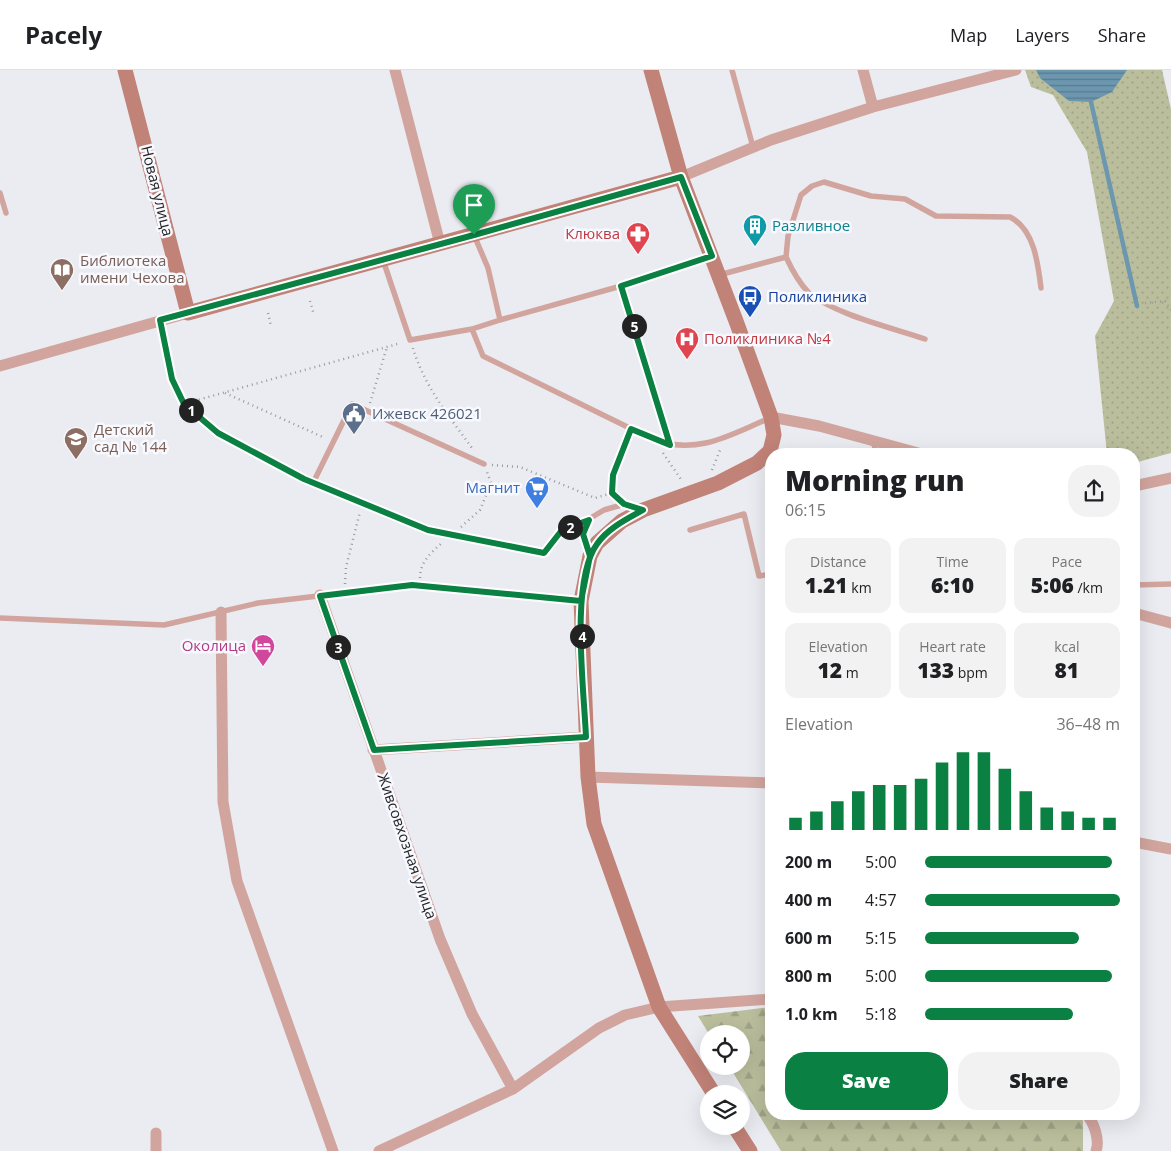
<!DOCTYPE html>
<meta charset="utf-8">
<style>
:root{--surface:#fff;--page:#f2f2f2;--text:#202124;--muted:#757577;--line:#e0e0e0;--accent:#0b8043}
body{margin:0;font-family:"Open Sans",sans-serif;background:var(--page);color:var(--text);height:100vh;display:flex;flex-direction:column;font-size:19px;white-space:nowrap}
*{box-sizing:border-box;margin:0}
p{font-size:16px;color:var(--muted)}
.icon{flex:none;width:28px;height:28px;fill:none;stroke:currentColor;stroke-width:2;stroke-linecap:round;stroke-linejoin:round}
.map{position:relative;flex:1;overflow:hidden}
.details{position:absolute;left:765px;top:378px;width:375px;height:672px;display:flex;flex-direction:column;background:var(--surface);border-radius:20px;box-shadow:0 5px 20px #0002}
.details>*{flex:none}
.controls{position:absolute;left:700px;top:955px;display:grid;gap:10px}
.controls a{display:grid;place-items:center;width:50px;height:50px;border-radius:50%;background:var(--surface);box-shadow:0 5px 20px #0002;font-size:25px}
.pin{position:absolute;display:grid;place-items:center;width:42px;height:42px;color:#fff;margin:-51px -21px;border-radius:50% 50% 50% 0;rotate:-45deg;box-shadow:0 0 5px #0007}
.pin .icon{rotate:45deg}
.km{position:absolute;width:25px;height:25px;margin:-12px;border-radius:50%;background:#222;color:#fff;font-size:14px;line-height:25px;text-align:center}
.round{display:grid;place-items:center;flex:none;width:52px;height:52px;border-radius:20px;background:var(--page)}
.overview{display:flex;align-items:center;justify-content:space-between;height:85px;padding:0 20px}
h1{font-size:28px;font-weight:800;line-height:38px}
.stats{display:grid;grid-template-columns:repeat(3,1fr);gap:8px;height:85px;padding:5px 20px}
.stats div{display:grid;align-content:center;border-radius:12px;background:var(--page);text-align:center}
.stats b{font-size:21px;font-weight:800}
.stats small{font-size:14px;font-weight:400}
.stats p{font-size:14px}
.chart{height:140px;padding:10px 20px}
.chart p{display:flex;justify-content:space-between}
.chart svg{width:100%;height:90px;margin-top:5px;stroke:var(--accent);stroke-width:6}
.cta{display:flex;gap:10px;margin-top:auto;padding:10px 20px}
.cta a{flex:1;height:58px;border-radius:20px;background:var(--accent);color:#fff;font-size:20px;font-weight:800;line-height:58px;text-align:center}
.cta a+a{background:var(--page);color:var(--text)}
ul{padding:0 20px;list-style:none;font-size:16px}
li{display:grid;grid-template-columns:80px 60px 1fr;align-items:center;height:38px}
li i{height:12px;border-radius:6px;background:var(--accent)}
header{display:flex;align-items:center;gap:30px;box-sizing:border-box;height:70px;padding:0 25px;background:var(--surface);border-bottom:1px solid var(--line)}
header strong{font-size:24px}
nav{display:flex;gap:28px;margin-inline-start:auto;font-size:18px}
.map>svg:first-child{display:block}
.grass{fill:url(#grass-dots)}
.forest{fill:url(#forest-firs)}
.water{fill:url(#water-rules)}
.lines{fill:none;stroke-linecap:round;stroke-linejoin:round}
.stream{stroke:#6c97af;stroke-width:4.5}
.path{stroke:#989a9e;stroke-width:2.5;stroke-dasharray:1 4;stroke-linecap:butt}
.lane{stroke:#d1a59e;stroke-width:5.5}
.street{stroke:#d1a59e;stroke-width:11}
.secondary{stroke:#c18277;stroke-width:15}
.route-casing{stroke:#fff;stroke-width:10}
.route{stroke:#0b8043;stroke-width:6}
.labels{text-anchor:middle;stroke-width:5;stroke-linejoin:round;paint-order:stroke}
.street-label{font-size:15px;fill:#242527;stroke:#f8f9fe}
.culture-label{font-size:15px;fill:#0d838f;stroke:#f8f9fe;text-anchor:start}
.health-label{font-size:15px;fill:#be3a42;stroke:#f8f9fe;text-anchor:end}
.education-label{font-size:15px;fill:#785e54;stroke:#f8f9fe;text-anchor:start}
.transit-label{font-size:15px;fill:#164399;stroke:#f8f9fe;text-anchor:start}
.service-label{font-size:15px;fill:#4e5e75;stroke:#f8f9fe;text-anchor:start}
.shop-label{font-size:15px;fill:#366cbe;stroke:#f8f9fe;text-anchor:end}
.hotel-label{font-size:15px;fill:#b23c85;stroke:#f8f9fe;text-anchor:end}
</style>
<header>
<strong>Pacely</strong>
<nav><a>Map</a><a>Layers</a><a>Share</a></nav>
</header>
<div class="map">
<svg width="1171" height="1081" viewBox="0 0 1171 1081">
<defs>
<pattern id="grass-dots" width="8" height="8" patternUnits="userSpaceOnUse" patternTransform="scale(1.25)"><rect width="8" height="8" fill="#babe9c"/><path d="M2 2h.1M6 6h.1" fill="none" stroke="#a0a386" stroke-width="1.8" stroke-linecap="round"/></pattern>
<pattern id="forest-firs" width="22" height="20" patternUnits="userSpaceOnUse" patternTransform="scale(1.25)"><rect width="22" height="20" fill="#babe9c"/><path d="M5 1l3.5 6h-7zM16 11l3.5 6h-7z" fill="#a0a386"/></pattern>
<pattern id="water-rules" width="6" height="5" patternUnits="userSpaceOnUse" patternTransform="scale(1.25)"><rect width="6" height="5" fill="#6c97af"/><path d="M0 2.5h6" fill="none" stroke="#597b8e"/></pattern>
</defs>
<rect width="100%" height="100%" fill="#eaecf2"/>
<!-- grass -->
<path class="grass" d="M1025 0H1162L1171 39V383L1134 393V384H1107L1095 266 1114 231 1087 82 1053 25 1031 17Z"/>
<!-- forest -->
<path class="forest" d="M771 937V1044H1076L1083 1051V1081H781L729 996H741V964H709L698 946Z"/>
<!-- water -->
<path class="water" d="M1036 0H1127L1112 22 1091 32 1069 31 1040 8Z"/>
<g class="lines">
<!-- stream -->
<path class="stream" d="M1091 32 1137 236"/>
<!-- path -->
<path class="path" d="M310 231 314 245
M1145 233 1165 231 1171 240
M268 243 271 256
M413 278C424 316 449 346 472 378
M225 323 325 368
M194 331 401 273
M370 333 387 277
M663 383 682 411
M492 395 520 397 595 428 612 423 616 427
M712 400 720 380
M612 423 613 405 628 367
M461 457 480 440 491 413 487 402
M420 508C420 491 432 482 443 472
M345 514 346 497 360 442"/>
<!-- lane -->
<path class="lane" d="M732 0 753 77
M0 123 6 143
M786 187C792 200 799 213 809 223 834 244 893 258 925 269
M383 190 410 270 472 259 500 250 488 198 474 165
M719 205 786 187 788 166 801 125 812 116 824 112 871 126 905 129 936 146 1010 147C1034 159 1038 193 1041 218
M160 250 172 309 184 334 218 363 304 409 428 460 544 483 562 460 589 449 604 440 625 434 639 439
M500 250 621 216
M472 259 483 286 656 371C701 384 729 365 770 348
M873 370 876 383 874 384
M670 375 621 216 710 186
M313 413 352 334 484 394
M589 449 583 464 589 485
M690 460 744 444 759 506 771 504
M1134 515 1171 514
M0 548 164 555 258 533 413 515 581 531"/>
<!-- street -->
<path class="street" d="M395 0 440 174
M863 0 873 37
M681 107 771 70 873 37 1016 0
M0 296 188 243
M771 347 819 356 922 384
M1134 416 1171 408
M320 525 440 869 472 944 513 1019
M221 542 223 732 237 811 333 1081
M1134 543 1171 553
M373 680 586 667
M588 707 771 713
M1134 772 1171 779
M1086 1044C1094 1052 1100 1070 1096 1081
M156 1081V1063
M379 1081 513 1019 599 958 625 945 659 937 771 929"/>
<!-- secondary -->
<path class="secondary" d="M125 0 188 243 681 107
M651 0 681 107 736 251 771 347 774 365 770 381 757 393 718 413 643 440 622 451 597 473 590 486 581 531 588 707 594 754 659 937 714 1024
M734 1056 750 1081"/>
</g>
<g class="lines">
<!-- route casing -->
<g class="route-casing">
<path id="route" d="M474 165 160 250 172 309 184 334 218 363 304 409 428 460 544 483 562 460 589 450 583 464 590 486 581 531 412 515 320 526 374 680 586 667C584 619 570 511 597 474 608 458 627 449 643 440L624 434 612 423 613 405 631 359 670 375 621 216 712 186 681 107 474 165"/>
</g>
<!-- route -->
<use href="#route" class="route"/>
</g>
<!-- icons -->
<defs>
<g id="building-pin" transform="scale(1.25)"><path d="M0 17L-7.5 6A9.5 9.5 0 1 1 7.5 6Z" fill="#0f9aa8" stroke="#f8f9fe"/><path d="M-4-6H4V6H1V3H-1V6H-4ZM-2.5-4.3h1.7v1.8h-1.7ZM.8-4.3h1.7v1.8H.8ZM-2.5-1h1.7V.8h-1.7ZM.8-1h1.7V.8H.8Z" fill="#fff"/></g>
<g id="pharmacy-pin" transform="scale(1.25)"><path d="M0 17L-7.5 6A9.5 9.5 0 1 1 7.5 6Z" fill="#e0444e" stroke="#f8f9fe"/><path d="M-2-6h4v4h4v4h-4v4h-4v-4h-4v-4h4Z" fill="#fff"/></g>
<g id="library-pin" transform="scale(1.25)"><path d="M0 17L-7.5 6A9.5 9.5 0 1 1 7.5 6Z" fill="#8d6e63" stroke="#f8f9fe"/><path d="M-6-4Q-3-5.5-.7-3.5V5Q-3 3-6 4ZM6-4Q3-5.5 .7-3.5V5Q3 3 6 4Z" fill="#fff"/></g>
<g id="bus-pin" transform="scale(1.25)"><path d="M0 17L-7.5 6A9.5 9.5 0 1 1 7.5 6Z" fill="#1a4fb4" stroke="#f8f9fe"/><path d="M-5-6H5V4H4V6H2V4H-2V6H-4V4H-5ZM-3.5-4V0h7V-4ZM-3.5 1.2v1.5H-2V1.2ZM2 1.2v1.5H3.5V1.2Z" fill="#fff"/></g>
<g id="hospital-pin" transform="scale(1.25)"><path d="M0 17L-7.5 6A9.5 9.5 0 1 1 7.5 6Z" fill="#e0444e" stroke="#f8f9fe"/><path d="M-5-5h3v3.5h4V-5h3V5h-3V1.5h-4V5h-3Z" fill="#fff"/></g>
<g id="civic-pin" transform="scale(1.25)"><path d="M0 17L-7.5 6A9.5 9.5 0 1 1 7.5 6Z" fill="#5c6f8a" stroke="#f8f9fe"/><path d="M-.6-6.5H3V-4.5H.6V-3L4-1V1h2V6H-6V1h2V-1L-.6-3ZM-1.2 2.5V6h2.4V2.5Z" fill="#fff"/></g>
<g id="school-pin" transform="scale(1.25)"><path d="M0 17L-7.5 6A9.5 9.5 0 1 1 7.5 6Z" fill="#8d6e63" stroke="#f8f9fe"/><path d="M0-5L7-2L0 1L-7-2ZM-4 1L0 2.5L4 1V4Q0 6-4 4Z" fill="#fff"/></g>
<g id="supermarket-pin" transform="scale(1.25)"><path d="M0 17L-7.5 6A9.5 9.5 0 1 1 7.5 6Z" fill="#3f7fe0" stroke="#f8f9fe"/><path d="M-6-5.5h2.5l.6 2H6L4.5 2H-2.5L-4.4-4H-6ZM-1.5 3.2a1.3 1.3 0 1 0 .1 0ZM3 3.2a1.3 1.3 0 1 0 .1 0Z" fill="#fff"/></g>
<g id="hotel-pin" transform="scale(1.25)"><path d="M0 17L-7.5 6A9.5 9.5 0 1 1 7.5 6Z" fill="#d1479c" stroke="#f8f9fe"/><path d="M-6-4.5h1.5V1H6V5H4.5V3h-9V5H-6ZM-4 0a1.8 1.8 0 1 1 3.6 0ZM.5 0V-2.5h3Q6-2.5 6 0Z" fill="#fff"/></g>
</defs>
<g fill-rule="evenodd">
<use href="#building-pin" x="755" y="156"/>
<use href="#pharmacy-pin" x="638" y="164"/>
<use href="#library-pin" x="62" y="200"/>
<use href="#bus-pin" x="750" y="227"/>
<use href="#hospital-pin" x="687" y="269"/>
<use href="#civic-pin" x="354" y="344"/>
<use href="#school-pin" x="76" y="369"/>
<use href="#supermarket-pin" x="537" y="418"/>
<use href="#hotel-pin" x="263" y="576"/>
</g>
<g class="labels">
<!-- street labels -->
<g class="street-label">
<text transform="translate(157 121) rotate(76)" y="5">Новая улица</text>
<text transform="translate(407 776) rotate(71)" y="5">Живсовхозная улица</text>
</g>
<!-- culture labels -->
<g class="culture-label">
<text x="772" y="161">Разливное</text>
</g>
<!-- health labels -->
<g class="health-label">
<text x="620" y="169">Клюква</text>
<text x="704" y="274" text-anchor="start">Поликлиника №4</text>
</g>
<!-- education labels -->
<g class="education-label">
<text x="80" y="196">Библиотека<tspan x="80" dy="17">имени Чехова</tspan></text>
<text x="94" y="365">Детский<tspan x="94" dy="17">сад № 144</tspan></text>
</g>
<!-- transit labels -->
<g class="transit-label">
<text x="768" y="232">Поликлиника</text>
</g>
<!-- service labels -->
<g class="service-label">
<text x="372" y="349">Ижевск 426021</text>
</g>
<!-- shop labels -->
<g class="shop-label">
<text x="520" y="423">Магнит</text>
</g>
<!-- hotel labels -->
<g class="hotel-label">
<text x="246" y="581">Околица</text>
</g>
</g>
</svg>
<div class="controls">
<a><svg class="icon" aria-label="locate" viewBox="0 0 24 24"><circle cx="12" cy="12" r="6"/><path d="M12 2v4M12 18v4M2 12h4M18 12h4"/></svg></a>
<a><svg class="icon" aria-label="layers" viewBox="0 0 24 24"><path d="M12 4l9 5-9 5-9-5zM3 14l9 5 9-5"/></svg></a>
</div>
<div class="pin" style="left:474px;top:165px;background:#1e9e55"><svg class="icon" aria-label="arrive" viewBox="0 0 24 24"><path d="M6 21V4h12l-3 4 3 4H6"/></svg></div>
<b class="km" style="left:191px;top:340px">1</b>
<b class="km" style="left:570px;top:457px">2</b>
<b class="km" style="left:338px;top:577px">3</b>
<b class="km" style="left:582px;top:566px">4</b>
<b class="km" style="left:634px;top:256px">5</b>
<section class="details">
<div class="overview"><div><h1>Morning run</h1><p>06:15</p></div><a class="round"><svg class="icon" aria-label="share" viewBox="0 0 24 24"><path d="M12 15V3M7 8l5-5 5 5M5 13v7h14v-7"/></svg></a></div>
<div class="stats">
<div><p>Distance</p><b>1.21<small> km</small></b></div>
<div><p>Time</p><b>6:10</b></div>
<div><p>Pace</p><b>5:06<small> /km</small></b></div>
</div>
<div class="stats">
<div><p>Elevation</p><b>12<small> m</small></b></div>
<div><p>Heart rate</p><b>133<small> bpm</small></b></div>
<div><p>kcal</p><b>81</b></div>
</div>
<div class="chart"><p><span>Elevation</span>36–48 m</p>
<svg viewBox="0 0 160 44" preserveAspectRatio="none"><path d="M5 44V38M15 44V35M25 44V30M35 44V25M45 44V22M55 44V22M65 44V19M75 44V11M85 44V6M95 44V6M105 44V14M115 44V25M125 44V33M135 44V35M145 44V38M155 44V38"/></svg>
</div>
<ul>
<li><b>200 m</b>5:00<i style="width:96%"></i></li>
<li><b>400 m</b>4:57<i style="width:100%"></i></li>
<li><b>600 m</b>5:15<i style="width:79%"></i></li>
<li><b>800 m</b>5:00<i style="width:96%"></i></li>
<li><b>1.0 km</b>5:18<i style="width:76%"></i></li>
</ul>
<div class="cta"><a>Save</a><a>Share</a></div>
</section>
</div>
